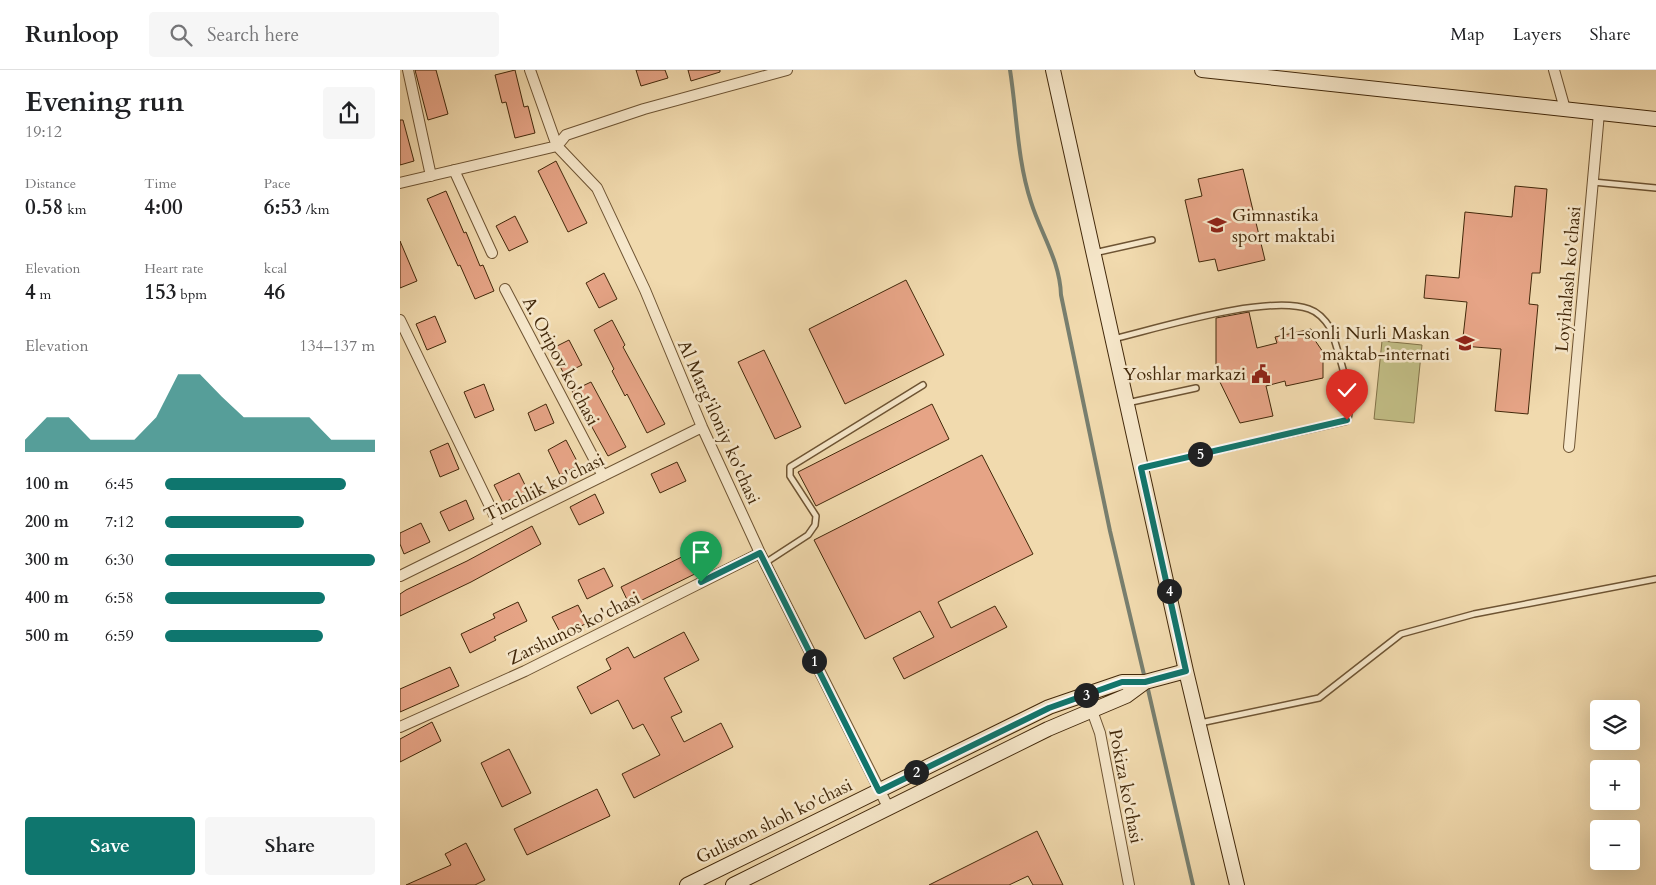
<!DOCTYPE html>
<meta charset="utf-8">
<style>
:root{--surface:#fff;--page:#f6f6f6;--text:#202124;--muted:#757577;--line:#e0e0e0;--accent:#0f766e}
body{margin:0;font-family:Cardo,serif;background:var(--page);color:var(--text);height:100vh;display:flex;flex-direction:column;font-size:19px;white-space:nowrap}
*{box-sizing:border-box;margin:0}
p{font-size:16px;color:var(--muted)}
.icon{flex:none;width:28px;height:28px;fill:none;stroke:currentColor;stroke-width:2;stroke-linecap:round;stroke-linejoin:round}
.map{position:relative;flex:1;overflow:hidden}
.drawer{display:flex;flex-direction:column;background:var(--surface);width:400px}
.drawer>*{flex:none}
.tools{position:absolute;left:1190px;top:630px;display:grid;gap:10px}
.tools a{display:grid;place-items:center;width:50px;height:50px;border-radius:5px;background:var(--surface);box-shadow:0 5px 20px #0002;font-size:25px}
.pin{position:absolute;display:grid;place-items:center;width:42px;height:42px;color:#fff;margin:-51px -21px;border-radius:50% 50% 50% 0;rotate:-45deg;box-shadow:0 0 5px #0007}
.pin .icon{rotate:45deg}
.km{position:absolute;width:25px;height:25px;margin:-12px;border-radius:50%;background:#222;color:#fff;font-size:14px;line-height:25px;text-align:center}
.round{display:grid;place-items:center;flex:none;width:52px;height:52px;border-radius:5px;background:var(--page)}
.head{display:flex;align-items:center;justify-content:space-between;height:85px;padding:0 25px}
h1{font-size:28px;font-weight:700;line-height:38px}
.metrics{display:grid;grid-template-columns:repeat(3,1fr);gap:8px;height:85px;padding:5px 25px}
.metrics div{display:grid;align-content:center}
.metrics b{font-size:21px;font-weight:700}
.metrics small{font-size:14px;font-weight:400}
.metrics p{font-size:14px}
.chart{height:140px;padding:10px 25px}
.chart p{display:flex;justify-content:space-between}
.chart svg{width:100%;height:90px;margin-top:5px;fill:var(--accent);opacity:.7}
.primary-button{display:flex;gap:10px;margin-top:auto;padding:10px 25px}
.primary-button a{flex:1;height:58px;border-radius:5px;background:var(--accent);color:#fff;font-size:20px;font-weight:700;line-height:58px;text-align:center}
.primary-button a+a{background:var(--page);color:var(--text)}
ul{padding:0 25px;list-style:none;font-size:16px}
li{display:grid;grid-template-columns:80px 60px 1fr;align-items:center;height:38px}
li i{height:12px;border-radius:6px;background:var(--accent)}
header{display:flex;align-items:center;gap:30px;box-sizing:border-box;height:70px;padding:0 25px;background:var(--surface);border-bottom:1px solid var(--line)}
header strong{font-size:24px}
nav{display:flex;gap:28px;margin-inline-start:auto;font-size:18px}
.search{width:350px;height:45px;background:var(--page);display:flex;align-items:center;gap:12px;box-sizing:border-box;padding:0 18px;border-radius:5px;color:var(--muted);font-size:19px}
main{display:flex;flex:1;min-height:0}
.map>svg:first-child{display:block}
.green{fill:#c1bd85;stroke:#827248}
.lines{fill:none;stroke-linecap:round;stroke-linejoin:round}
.stream{stroke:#787f6f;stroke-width:4}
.building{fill:#e6a486;stroke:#42280a}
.lane-casing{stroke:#6e5433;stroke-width:8}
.street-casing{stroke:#6e5433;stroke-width:12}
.secondary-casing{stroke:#42280a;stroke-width:16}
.lane{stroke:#f6e7ca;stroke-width:5}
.street{stroke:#f6e7ca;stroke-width:10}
.secondary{stroke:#f6e7ca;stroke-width:14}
.route-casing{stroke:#fff;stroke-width:10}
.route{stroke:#0f766e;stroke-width:6}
.labels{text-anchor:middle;stroke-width:5;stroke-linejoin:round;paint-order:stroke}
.poi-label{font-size:18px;fill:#42280a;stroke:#f6e7ca;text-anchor:end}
.street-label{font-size:18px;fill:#42280a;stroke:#f6e7ca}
</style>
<header>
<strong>Runloop</strong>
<div class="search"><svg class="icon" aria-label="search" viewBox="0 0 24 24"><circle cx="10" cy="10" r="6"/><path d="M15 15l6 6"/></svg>Search here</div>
<nav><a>Map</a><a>Layers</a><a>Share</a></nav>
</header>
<main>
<section class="drawer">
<div class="head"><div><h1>Evening run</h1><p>19:12</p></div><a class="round"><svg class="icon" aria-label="share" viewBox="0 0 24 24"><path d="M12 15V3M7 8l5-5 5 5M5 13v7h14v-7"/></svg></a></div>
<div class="metrics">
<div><p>Distance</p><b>0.58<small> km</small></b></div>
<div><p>Time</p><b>4:00</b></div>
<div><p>Pace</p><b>6:53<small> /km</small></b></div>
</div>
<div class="metrics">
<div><p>Elevation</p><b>4<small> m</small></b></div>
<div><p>Heart rate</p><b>153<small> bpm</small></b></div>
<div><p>kcal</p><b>46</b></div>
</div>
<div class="chart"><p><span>Elevation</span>134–137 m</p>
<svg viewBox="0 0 160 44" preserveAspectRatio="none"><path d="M0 44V38L10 27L20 27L30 38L40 38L50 38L60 27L70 6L80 6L90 17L100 27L110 27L120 27L130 27L140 38L150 38L160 38V44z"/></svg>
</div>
<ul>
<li><b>100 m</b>6:45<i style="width:86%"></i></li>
<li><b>200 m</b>7:12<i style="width:66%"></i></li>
<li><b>300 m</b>6:30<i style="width:100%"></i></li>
<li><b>400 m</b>6:58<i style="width:76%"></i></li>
<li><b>500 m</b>6:59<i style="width:75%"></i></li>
</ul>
<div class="primary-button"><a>Save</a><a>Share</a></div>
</section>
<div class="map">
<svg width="1256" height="815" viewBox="0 0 1256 815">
<rect width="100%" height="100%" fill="#f1daae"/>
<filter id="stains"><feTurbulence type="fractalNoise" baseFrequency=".004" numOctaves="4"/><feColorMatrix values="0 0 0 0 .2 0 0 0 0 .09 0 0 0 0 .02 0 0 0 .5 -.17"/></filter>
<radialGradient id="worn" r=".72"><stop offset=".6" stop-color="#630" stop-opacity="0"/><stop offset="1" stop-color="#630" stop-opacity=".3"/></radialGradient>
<!-- green -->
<path class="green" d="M982 271 1022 275 1014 353 974 349Z"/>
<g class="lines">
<!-- stream -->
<path class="stream" d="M610 0C617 44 617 89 631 132 641 164 660 191 661 225L710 461 745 609
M747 615 793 815"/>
</g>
<!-- building -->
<path class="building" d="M15 0H36L48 44 28 50Z
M115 0 124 37 128 36 135 63 115 68 106 32 102 33 95 5Z
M236 0H265L268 8 241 16Z
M288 0H320V2L291 11Z
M0 50H3L14 91 0 95Z
M156 91 187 153 168 162 138 101Z
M843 99 865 190 818 201 815 189 799 192 785 130 802 126 798 109Z
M1115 116 1147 119 1140 203H1132L1129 234 1138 235 1128 344 1095 341 1101 279 1062 276 1067 232 1024 228 1026 205 1059 208 1065 142 1112 147Z
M46 121 64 163 66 162 80 196 83 195 94 221 75 229 60 195 58 196 27 129Z
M115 146 128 172 109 181 96 156Z
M0 171 17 211 0 218Z
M204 203 217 229 199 238 186 213Z
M506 210 544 285 445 334 409 259Z
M849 242 857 278 877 273 875 267 911 259 912 266 923 282V308L886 316 885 311 866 316 873 346 840 353 816 304V248Z
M35 246 46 272 27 280 16 254Z
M212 250 225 275 223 277 265 354 247 363 227 324 225 326 212 301 214 299 194 260Z
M169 270 182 295 164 304 151 279Z
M364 280 401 357 375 369 338 292Z
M191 312 226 377 208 386 172 321Z
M84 314 94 340 75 348 64 322Z
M146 334 154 353 135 361 128 343Z
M532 334 549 369 416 436 398 402Z
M166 370 179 395 160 405 148 380Z
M48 373 59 399 40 407 30 381Z
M582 385 633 484 538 532 551 558 595 536 607 557 504 609 493 588 534 567 520 541 465 569 414 470Z
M277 392 286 411 260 423 251 404Z
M119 403 128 421 103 433 94 415Z
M195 424 204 443 179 455 170 437Z
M66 430 74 449 49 461 40 442Z
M21 453 30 472 4 484 0 474V463Z
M132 456 141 474 71 512 0 546V524L6 520 67 491Z
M306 475 315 494 230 536 221 517Z
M204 498 213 516 187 529 178 510Z
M118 532 127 551 94 567 96 570 70 583 61 564 95 548 93 544Z
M178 535 187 553 162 566 152 547Z
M284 562 299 590 264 608 282 642 271 647 284 672 321 653 333 677 234 728 222 704 260 685 243 654 233 659 218 630 191 644 177 617 211 599 206 589 228 577 234 588Z
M50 597 59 616 0 642V619Z
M32 652 41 671 0 692V669Z
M109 679 131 723 102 737 81 693Z
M197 719 210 746 127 785 114 759Z
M637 761 663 815H633L628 806 609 815H529Z
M66 773 85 810 75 815H6L51 795 45 784Z"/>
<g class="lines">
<!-- lane casing -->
<g class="lane-casing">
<path id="lane" d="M1193 112 1256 118
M694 183 752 170
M713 269C759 258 867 224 909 239 918 242 926 251 931 259 937 279 956 333 947 351L741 398
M727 333 796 318
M365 493 408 465 415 455 416 446 390 406V397L523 315
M800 653 919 628 1001 564 1074 544 1256 509"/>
</g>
<!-- street casing -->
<g class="street-casing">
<path id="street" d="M8 0 31 106
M130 0 157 76 197 118 245 220 302 357 360 483 488 737
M1154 0 1165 39
M54 100 92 183
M0 113 157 76 166 65 244 39 387 0
M105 219 203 406
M0 250 100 457
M1169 377 1199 43
M0 506 302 357
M686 624 700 663 729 815
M0 657 125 601 360 483"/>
</g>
<!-- secondary casing -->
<g class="secondary-casing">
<path id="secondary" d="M653 0 786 601 837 815
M802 0 1256 49
M287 815 649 637 722 612H745L786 601
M333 815 648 659 726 626 745 612"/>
</g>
<!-- lane -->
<use href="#lane" class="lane"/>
<!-- street -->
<use href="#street" class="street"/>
<!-- secondary -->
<use href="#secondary" class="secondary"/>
</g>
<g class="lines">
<!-- route casing -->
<g class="route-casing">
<path id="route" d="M301 512 360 483 479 721 649 638 722 612H745L786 601 741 398 947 350"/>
</g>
<!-- route -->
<use href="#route" class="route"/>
</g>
<!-- icons -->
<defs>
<g id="school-bare" transform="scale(1.5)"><path d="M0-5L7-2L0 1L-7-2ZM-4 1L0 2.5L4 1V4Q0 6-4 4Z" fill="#8f2418" stroke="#f6e7ca" stroke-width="2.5" paint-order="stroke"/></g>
<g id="civic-bare" transform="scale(1.5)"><path d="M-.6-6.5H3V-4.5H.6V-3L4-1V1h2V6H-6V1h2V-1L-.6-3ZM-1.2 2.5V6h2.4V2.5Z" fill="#8f2418" stroke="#f6e7ca" stroke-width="2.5" paint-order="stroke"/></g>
</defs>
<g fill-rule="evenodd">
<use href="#school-bare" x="817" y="155"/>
<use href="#school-bare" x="1065" y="273"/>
<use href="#civic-bare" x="861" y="304"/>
</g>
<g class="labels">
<!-- poi labels -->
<g class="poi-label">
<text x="832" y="151" text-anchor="start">Gimnastika<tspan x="832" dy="21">sport maktabi</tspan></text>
<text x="1050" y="269">11-sonli Nurli Maskan<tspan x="1050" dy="21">maktab-internati</tspan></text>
<text x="846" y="310">Yoshlar markazi</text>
</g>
<!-- street labels -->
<g class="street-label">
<text transform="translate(1168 209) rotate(-85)" y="6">Loyihalash ko'chasi</text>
<text transform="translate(161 291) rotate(62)" y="6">A. Oripov ko'chasi</text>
<text transform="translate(319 352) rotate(66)" y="6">Al Marg'iloniy ko'chasi</text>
<text transform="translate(144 417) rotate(-26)" y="6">Tinchlik ko'chasi</text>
<text transform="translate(174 558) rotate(-26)" y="6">Zarshunos ko'chasi</text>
<text transform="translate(726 716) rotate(79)" y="6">Pokiza ko'chasi</text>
<text transform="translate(374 751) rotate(-26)" y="6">Guliston shoh ko'chasi</text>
</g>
</g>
<rect width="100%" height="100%" filter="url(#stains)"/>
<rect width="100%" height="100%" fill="url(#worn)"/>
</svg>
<div class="tools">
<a><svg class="icon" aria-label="layers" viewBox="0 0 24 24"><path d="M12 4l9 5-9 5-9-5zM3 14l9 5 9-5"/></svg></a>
<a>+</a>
<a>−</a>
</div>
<div class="pin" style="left:301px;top:512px;background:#1e9e55"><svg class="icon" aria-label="arrive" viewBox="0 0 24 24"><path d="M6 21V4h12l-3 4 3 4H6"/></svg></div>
<div class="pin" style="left:947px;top:350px;background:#d93025"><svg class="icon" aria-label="check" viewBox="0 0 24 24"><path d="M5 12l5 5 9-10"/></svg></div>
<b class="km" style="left:414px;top:591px">1</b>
<b class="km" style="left:516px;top:702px">2</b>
<b class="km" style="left:686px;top:625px">3</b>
<b class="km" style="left:769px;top:521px">4</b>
<b class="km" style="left:800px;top:384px">5</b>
</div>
</main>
